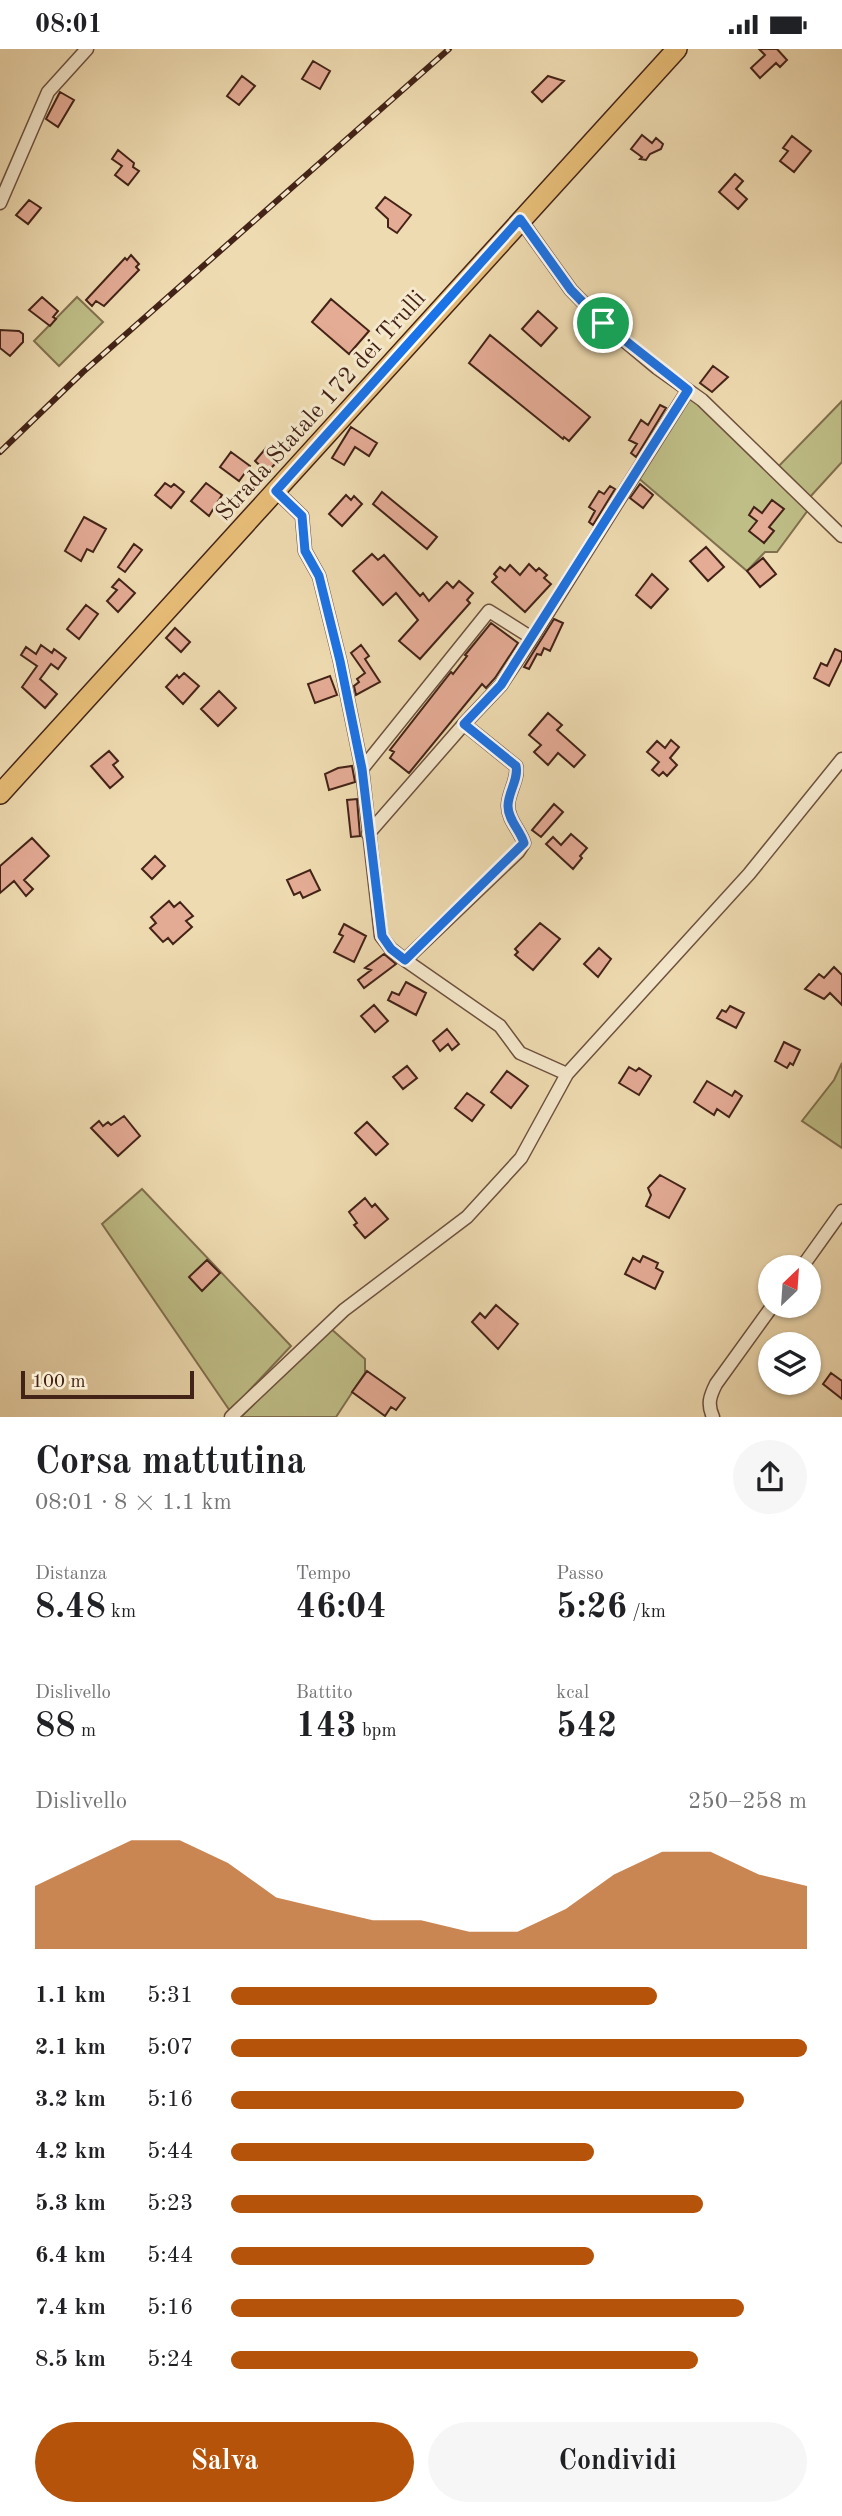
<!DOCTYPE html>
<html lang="it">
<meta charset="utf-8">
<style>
:root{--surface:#fff;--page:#f6f6f6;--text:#202124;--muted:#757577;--accent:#b45309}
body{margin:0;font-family:"Old Standard TT",serif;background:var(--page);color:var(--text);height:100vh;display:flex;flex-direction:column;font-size:26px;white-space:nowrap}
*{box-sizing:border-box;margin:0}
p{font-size:23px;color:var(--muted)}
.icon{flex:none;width:38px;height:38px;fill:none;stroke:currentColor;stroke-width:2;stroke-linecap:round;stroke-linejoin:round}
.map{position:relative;height:1368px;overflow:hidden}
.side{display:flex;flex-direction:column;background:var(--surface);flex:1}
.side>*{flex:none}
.needle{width:46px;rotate:25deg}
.controls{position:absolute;left:758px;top:1206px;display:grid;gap:14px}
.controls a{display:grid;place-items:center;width:63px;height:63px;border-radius:50%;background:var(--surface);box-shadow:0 2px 5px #0004;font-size:35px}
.scale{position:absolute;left:21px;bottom:18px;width:173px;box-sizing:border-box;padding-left:7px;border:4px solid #432317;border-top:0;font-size:19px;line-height:24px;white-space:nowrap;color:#432317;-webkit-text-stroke:5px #f5e8cc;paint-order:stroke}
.pin{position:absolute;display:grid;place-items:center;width:60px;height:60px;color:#fff;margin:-30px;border:4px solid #fff;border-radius:50%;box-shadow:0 2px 7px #0007}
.round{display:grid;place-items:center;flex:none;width:74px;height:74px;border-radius:37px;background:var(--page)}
.head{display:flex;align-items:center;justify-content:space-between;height:119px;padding:0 35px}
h1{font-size:38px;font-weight:800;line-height:52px}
.figures{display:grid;grid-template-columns:repeat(3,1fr);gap:10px;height:119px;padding:7px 35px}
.figures div{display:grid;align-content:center}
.figures b{font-size:35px;font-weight:800}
.figures small{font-size:19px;font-weight:400}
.figures p{font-size:19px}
.chart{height:196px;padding:14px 35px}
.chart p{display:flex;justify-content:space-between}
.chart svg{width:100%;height:126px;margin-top:7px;fill:var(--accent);opacity:.7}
.cta{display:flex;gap:14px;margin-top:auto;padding:14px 35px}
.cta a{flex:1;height:80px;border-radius:42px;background:var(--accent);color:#fff;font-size:28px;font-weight:800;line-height:80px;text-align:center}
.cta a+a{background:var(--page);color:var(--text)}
ul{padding:0 35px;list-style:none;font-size:23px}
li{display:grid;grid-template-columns:112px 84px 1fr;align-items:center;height:52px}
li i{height:18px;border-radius:9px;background:var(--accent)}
.status{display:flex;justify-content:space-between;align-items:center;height:49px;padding:0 35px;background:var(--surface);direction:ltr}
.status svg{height:19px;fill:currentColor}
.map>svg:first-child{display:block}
.green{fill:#bfbe87;stroke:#81704f;stroke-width:2}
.building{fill:#e4ab95;stroke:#432317;stroke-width:2}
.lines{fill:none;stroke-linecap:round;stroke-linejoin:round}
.minor-casing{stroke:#6e513e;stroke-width:15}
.primary-casing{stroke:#432317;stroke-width:22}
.minor{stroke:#f5e8cc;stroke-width:12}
.primary{stroke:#e8be78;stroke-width:19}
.rail-casing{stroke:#432317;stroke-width:6}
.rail{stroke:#f5e8cc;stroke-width:3.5;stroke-dasharray:10;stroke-linecap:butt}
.route-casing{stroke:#fff;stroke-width:14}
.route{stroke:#1a73e8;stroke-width:9}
.labels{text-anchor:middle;stroke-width:6;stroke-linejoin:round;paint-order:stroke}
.street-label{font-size:24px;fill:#432317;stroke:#f5e8cc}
</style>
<div class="status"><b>08:01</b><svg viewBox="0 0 49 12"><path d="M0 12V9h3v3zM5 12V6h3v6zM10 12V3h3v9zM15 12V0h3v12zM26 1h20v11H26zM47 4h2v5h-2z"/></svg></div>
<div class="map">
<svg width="842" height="1368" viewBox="0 0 842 1368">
<rect width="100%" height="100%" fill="#efdbb1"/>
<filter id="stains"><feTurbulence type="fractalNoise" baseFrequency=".00286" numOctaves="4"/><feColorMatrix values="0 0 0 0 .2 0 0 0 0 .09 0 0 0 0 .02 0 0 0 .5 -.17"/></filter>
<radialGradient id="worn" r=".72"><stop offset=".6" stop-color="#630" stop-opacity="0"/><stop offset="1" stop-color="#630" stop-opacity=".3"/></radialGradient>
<!-- green -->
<path class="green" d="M77 248 103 273 59 317 34 292Z
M690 347 778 418 842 352V413L810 448 808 461 777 503H765L747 522 636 427Z
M842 1014V1099L802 1072 834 1031Z
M142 1140 291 1297 230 1362 102 1175Z
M329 1278 365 1310V1324L336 1368H241Z"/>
<!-- building -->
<path class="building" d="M759 0H777L787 11 780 18 776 14 760 29 751 19 765 6Z
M313 12 330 22 320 40 302 30Z
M242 27 255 37 239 56 227 47Z
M548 27 564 32 542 53 532 43Z
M60 43 74 51 58 78 46 70Z
M642 86 652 94 656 89 663 95 661 100 650 105 646 111 640 110 642 108 631 100Z
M792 87 811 102 794 123 780 112 788 102 783 99Z
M118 101 134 114 133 118 139 122 128 136 115 126 122 117 112 110Z
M735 125 743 132 736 140 747 150 738 160 719 143Z
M385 148 411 166 397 184 388 178V170L376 159Z
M29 151 41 159 28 175 16 166Z
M131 206 139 215 136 218 139 221 104 257 96 252 92 257 86 251 125 209 127 211Z
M42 248 58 262 53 268 56 270 50 277 29 261Z
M331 250 369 282 349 305 312 273Z
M538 262 557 279 541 297 522 280Z
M0 281 19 282 23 285V293L10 307 0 299Z
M490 286 590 368 569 392 564 388 563 390 469 314Z
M713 317 728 328 712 343 700 334Z
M660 356 666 359 636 408 631 404 637 395 629 391 641 371 648 376Z
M351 378 377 394 369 407 355 398 344 416 332 409Z
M266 399 279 411 267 423 255 412Z
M231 403 250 417 239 432 220 418Z
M165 434 171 438 174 435 184 443 171 459 155 446Z
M206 434 222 446 209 467 191 452Z
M640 435 653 446 643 459 630 449Z
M610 437 615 440 593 476 589 473 595 462 589 458 599 442 604 445Z
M382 443 437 488 427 500 373 455Z
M346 446 351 451 354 447 362 455 342 477 329 465Z
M772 451 784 460 769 478 774 482 764 494 749 482 757 472 749 466 754 458 762 464Z
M84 468 106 480 93 503 87 500 81 512 65 502Z
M134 495 142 501 125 523 118 518Z
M706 498 724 518 708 532 690 512Z
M372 505 378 511 384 506 420 547 423 544 429 552 447 533 453 539 459 532 473 544 467 551 470 554 420 610 399 592 418 571 396 544 383 556 353 522Z
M763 509 776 525 760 538 747 522Z
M529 515 536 522 539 519 547 526 544 529 551 535 525 563 492 533 497 528 494 525 500 518 505 522 510 516 520 526Z
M652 525 668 540 651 559 636 546Z
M119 530 135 544 118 563 107 552 117 541 112 538Z
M86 556 98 565 79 590 67 580Z
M554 570 563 574 550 602 544 599 541 606 537 605 529 620 524 618Z
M491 574 518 594 495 629 486 639 482 635 409 724 390 709 394 703 390 701 451 623 453 625 467 607 465 606Z
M175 579 190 593 181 603 166 589Z
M41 596 52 604 54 600 66 609 58 620 51 615 40 630 57 645 45 659 22 638 37 617 21 606 26 598 36 605Z
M361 596 369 607 365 610 380 633 356 646 354 637 359 633 357 630 365 624 351 604Z
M835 600 842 603V610L829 637 814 629 821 614 827 617Z
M184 624 199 637 183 655 166 638 177 626 179 629Z
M330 627 337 646 315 654 308 635Z
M219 642 236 659 218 677 201 660Z
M548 664 562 676 557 681 585 706 574 718 558 704 548 716 534 703 541 696 529 686Z
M671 691 679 698 670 709 677 716 667 727 663 723 659 727 652 721 659 713 647 703 657 692 665 699Z
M109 702 118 712 113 716 123 728 110 739 91 717Z
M352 717 355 733 329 741 325 725 338 719Z
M357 750 360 787 351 788 347 751Z
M554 755 563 763 541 788 532 781Z
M571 785 587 799 580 807 582 809 573 820 546 795 553 788 561 796Z
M32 789 49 807 24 831 33 840 26 847 14 832 0 844V817Z
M155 807 165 817 152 830 142 820Z
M310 821 320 841 303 849 300 843 294 846 287 831Z
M169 852 174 858 180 853 193 867 186 872 192 878 173 895 168 889 163 893 150 879 156 874 151 868Z
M540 874 560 890 533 921 515 906 518 903 515 900Z
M344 875 366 887 354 913 334 903 343 887 339 885Z
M599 899 611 910 598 928 584 915Z
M384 905 396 915 364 939 358 931 371 921 365 919Z
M834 918 842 926V956L830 944 824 950 805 940 819 925 824 929Z
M406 933 426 944 416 966 388 951 392 943 399 946Z
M374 956 388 972 375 983 361 967Z
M730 957 744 964 736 979 717 969 722 961 726 963Z
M447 980 459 995 452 1001 448 995 440 1002 433 992Z
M784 993 800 1001 793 1016 790 1014 787 1019 775 1012Z
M407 1017 417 1029 403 1040 393 1028Z
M629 1018 636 1022 639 1019 651 1027 639 1046 619 1034Z
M507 1022 528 1037 511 1059 491 1043Z
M707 1032 732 1047 735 1042 742 1047 729 1068 717 1060 714 1066 694 1053Z
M467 1044 484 1056 472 1072 455 1059Z
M124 1067 140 1087 118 1107 91 1079 99 1072 103 1077 108 1073 111 1076Z
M367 1073 388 1095 376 1106 355 1084Z
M660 1126 685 1140 669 1169 646 1157 651 1146 648 1139Z
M365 1149 372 1158 375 1155 388 1170 365 1189 354 1176 357 1174 349 1163Z
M643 1207 658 1214 656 1219 663 1223 655 1240 625 1225 633 1209 640 1213Z
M207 1211 220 1224 202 1242 189 1228Z
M496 1256 518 1275 498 1300 472 1273 480 1264 485 1269Z
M367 1322 405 1349 396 1361 391 1358 385 1367 352 1343Z
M831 1324 842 1332V1350L823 1335Z"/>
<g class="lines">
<!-- minor casing -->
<g class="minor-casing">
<path id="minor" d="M0 154 48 43 87 0
M520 170 571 241 603 274 657 319 702 351 842 487
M276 442 302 467 305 502 319 527 340 612 362 720 381 887 391 900 405 911
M532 589 688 341
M362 720 489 562 532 589 501 636 464 675 516 717C519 730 508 743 508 757 508 771 520 781 524 794L518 803 405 911 500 977 520 1004 567 1025 749 825 842 710
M368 785 464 675
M802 1218 842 1162
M231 1368 344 1261 467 1168 521 1109 567 1025
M713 1368C707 1355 710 1347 716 1335L773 1256"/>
</g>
<!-- primary casing -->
<g class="primary-casing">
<path id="primary" d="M0 745 677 0"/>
</g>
<!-- minor -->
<use href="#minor" class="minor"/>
<!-- primary -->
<use href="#primary" class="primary"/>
<!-- rail casing -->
<g class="rail-casing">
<path id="rail" d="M0 403 83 323 449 0"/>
</g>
<!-- rail -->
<use href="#rail" class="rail"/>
</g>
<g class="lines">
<!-- route casing -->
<g class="route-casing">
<path id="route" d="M520 170 571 241 603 274 688 341 501 636 464 675 516 717C519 730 508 743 508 757 508 771 520 781 524 794L405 911 391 900 382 887 362 720 340 612 319 527 305 502 302 467 276 442Z"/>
</g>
<!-- route -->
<use href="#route" class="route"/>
</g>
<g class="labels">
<!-- street labels -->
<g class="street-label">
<text transform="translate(320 356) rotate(-48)" y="8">Strada Statale 172 dei Trulli</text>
</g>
</g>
<rect width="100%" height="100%" filter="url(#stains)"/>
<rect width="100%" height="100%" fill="url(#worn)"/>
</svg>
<div class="controls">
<a><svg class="needle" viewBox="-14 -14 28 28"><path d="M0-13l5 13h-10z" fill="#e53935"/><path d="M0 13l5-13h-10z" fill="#757577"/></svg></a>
<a><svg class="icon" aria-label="layers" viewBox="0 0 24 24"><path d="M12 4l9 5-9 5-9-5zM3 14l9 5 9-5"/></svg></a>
</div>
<div class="scale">100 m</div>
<div class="pin" style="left:603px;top:274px;background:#1e9e55"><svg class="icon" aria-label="arrive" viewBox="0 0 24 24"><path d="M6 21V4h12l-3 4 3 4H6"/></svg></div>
</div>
<section class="side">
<div class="head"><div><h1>Corsa mattutina</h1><p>08:01 · 8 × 1.1 km</p></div><a class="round"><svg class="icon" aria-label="share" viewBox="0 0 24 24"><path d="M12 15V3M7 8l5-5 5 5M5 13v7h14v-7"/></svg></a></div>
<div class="figures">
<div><p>Distanza</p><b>8.48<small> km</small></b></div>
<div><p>Tempo</p><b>46:04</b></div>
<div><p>Passo</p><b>5:26<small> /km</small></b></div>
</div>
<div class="figures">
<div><p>Dislivello</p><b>88<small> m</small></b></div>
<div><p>Battito</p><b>143<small> bpm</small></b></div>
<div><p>kcal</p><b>542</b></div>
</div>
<div class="chart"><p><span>Dislivello</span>250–258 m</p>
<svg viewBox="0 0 160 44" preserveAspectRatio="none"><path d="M0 44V22L10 14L20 6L30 6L40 14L50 26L60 30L70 34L80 34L90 38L100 38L110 30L120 18L130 10L140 10L150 18L160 22V44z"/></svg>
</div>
<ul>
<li><b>1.1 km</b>5:31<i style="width:74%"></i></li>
<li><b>2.1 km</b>5:07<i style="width:100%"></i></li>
<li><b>3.2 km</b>5:16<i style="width:89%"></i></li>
<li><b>4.2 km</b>5:44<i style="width:63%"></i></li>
<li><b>5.3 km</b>5:23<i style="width:82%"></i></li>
<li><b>6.4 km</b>5:44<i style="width:63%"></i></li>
<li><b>7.4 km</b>5:16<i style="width:89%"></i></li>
<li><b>8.5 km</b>5:24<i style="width:81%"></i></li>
</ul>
<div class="cta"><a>Salva</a><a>Condividi</a></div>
</section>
